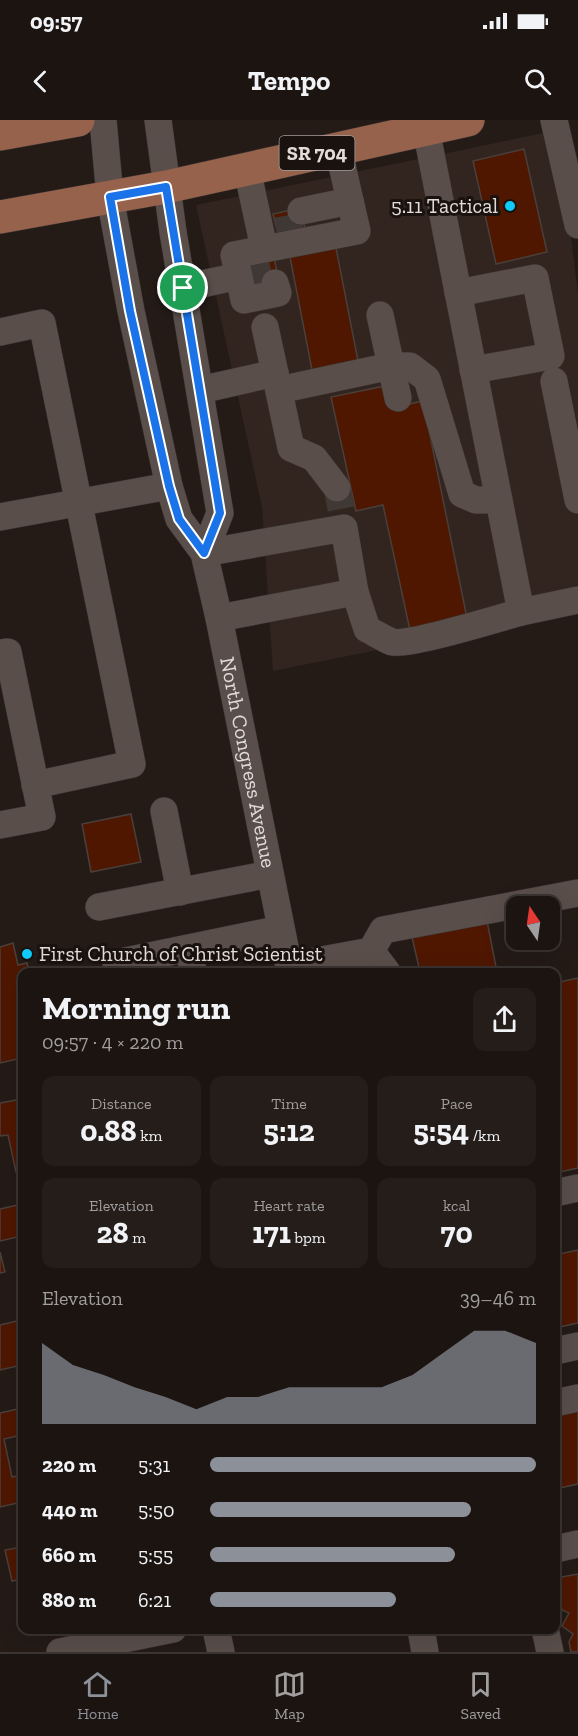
<!DOCTYPE html>
<meta charset="utf-8">
<style>
:root{--surface:#1b1411;--page:#241d1a;--text:#f1f3f6;--muted:#a09e9f;--line:#393331;--accent:#8c9099}
body{margin:0;font-family:"Zilla Slab",serif;background:var(--page);color:var(--text);height:100vh;display:flex;flex-direction:column;font-size:22px;white-space:nowrap}
*{box-sizing:border-box;margin:0}
p{font-size:20px;color:var(--muted)}
.icon{flex:none;width:33px;height:33px;fill:none;stroke:currentColor;stroke-width:2;stroke-linecap:round;stroke-linejoin:round}
.map{position:relative;flex:1;overflow:hidden}
.panel{position:absolute;left:18px;top:848px;width:542px;height:666px;display:flex;flex-direction:column;background:var(--surface);border-radius:12px;box-shadow:0 6px 24px #0002,0 0 0 2px var(--line)}
.panel>*{flex:none}
.needle{width:39px;rotate:347deg}
.controls{position:absolute;left:506px;top:776px;display:grid;gap:12px}
.controls a{display:grid;place-items:center;width:54px;height:54px;border-radius:12px;background:var(--surface);box-shadow:0 6px 24px #0002,0 0 0 2px var(--line);font-size:30px}
.pin{position:absolute;display:grid;place-items:center;width:51px;height:51px;color:#fff;margin:-26px;border:3px solid #fff;border-radius:50%;box-shadow:0 2px 6px #0007}
.round{display:grid;place-items:center;flex:none;width:63px;height:63px;border-radius:12px;background:var(--page)}
.overview{display:flex;align-items:center;justify-content:space-between;height:102px;padding:0 24px}
h1{font-size:33px;font-weight:700;line-height:45px}
.figures{display:grid;grid-template-columns:repeat(3,1fr);gap:9px;height:102px;padding:6px 24px}
.figures div{display:grid;align-content:center;border-radius:12px;background:var(--page);text-align:center}
.figures b{font-size:30px;font-weight:700}
.figures small{font-size:16px;font-weight:400}
.figures p{font-size:16px}
.chart{height:168px;padding:12px 24px}
.chart p{display:flex;justify-content:space-between}
.chart svg{width:100%;height:108px;margin-top:6px;fill:var(--accent);opacity:.7}
ul{padding:0 24px;list-style:none;font-size:20px}
li{display:grid;grid-template-columns:96px 72px 1fr;align-items:center;height:45px}
li i{height:15px;border-radius:8px;background:var(--accent)}
.status{display:flex;justify-content:space-between;align-items:center;height:42px;padding:0 30px;background:var(--surface);direction:ltr}
.status svg{height:16px;fill:currentColor}
header{display:flex;justify-content:space-between;align-items:center;height:78px;padding:0 24px;background:var(--surface);font-size:27px;font-weight:700}
.menu{display:flex;justify-content:space-around;align-items:center;height:84px;border-top:2px solid var(--line);background:var(--surface);font-size:16px;color:var(--muted)}
.menu a{display:grid;justify-items:center;gap:3px}
.menu .selected{color:var(--accent)}
.map>svg:first-child{display:block}
.built{fill:#32241e}
.building{fill:#4f1700;stroke:#493f3b;stroke-width:1.5}
.lines{fill:none;stroke-linecap:round;stroke-linejoin:round}
.minor-tunnel{stroke:#403834;stroke-width:27;stroke-dasharray:27 14;stroke-linecap:butt}
.minor-casing{stroke:#3c3533;stroke-width:28}
.major-casing{stroke:#3c3533;stroke-width:34}
.minor{stroke:#594e4a;stroke-width:27}
.major{stroke:#97624c;stroke-width:33}
.route-casing{stroke:#fff;stroke-width:12}
.route{stroke:#1a73e8;stroke-width:8}
.poi-dot{fill:#0fcafa;stroke:#1a120e;stroke-width:2}
.labels{text-anchor:middle;stroke-width:6;stroke-linejoin:round;paint-order:stroke}
.shield{fill:#1a120e;stroke:#a69f9c;stroke-width:1.5}
.shield-label{font-size:20px;font-weight:bold;fill:#e2dcd9}
.poi-label{font-size:21px;fill:#e2dcd9;stroke:#1a120e;text-anchor:end}
.street-label{font-size:21px;fill:#e2dcd9;stroke:#1a120e}
</style>
<div class="status"><b>09:57</b><svg viewBox="0 0 49 12"><path d="M0 12V9h3v3zM5 12V6h3v6zM10 12V3h3v9zM15 12V0h3v12zM26 1h20v11H26zM47 4h2v5h-2z"/></svg></div>
<header><svg class="icon" aria-label="back" viewBox="0 0 24 24"><path d="M15 5l-7 7 7 7"/></svg>Tempo<svg class="icon" aria-label="search" viewBox="0 0 24 24"><circle cx="10" cy="10" r="6"/><path d="M15 15l6 6"/></svg></header>
<div class="map">
<svg width="578" height="1532" viewBox="0 0 578 1532">
<rect width="100%" height="100%" fill="#241b17"/>
<!-- built -->
<path class="built" d="M558 10 578 175V490L273 551 262 387 196 85Z"/>
<!-- building -->
<path class="building" d="M524 29 547 132 496 144 473 41Z
M300 88 306 111 279 117 273 94Z
M336 128 359 246 313 255 290 137Z
M274 137 279 162 254 167 249 141Z
M385 266 391 288 423 281 468 503 411 515 383 385 356 391 331 277Z
M131 694 141 742 91 752 82 704Z
M487 801 497 852H420L412 817Z
M13 823 18 845 27 843 29 852H22V938L0 943V827Z
M578 858V1048L555 1053V863Z
M22 979V1051L16 1052 8 1015 0 1016V983Z
M22 1084V1116L0 1121V1089Z
M578 1130V1203L555 1208V1135Z
M0 1132 5 1152 0 1153Z
M21 1200 22 1217 18 1218 22 1245 0 1250V1205Z
M22 1288V1315L4 1319 12 1357 22 1355V1382L0 1387V1293Z
M578 1291V1364L555 1369V1296Z
M22 1412V1459L12 1461 5 1430 22 1427 19 1413Z
M578 1454V1532H571L569 1522 573 1514 562 1506 569 1493 562 1490 556 1458Z"/>
<g class="lines">
<!-- minor-tunnel -->
<path class="minor-tunnel" d="M277 111 304 106
M255 140 261 166
M337 368 341 389"/>
<!-- minor casing -->
<g class="minor-casing">
<g id="minor">
<path id="s1" d="M103 0 110 77 131 191 169 366 179 399 204 433 219 498 290 852"/>
<path d="M158 0 173 112 220 393 204 433"/>
<path d="M554 0 578 105"/>
<path d="M426 9 521 492 578 480"/>
<path d="M247 49 264 128"/>
<path d="M301 91 350 81"/>
<path d="M239 156 244 180 278 173 275 163"/>
<path d="M183 168 239 156 234 135 357 111 338 28"/>
<path d="M458 173 535 158 551 236 473 250"/>
<path d="M380 195 391 246H410L427 259 462 374 476 380H499"/>
<path d="M265 207 275 253"/>
<path d="M0 212 42 203 132 644 35 665"/>
<path d="M554 261 578 380"/>
<path d="M200 270 275 253 291 328 314 338 337 368"/>
<path d="M279 270 391 246 398 278"/>
<path d="M0 397 169 366"/>
<path d="M204 433 344 408 355 472 219 498"/>
<path d="M355 472 367 509C375 513 384 519 392 522 408 526 500 498 521 492"/>
<path d="M0 533 8 532 42 697 0 705"/>
<path d="M164 691 180 772"/>
<path d="M99 787 270 754"/>
<path d="M189 828 193 852"/>
<path d="M371 831 387 852"/>
<path d="M116 843 281 809"/>
<path d="M289 846 371 831 383 810 578 773"/>
<path d="M555 1073 578 1068"/>
<path d="M555 1231 578 1226"/>
<path d="M555 1283 578 1278"/>
<path d="M555 1429 578 1424"/>
<path d="M216 1509 221 1532"/>
<path d="M421 1509 425 1532"/>
<path d="M545 1509 550 1532"/>
<path d="M60 1532 173 1509"/>
</g>
</g>
<!-- major casing -->
<g class="major-casing">
<path id="major" d="M0 14 78 0
M0 97 166 67 468 0"/>
</g>
<!-- minor -->
<use href="#minor" class="minor"/>
<!-- major -->
<use href="#major" class="major"/>
</g>
<g class="lines">
<!-- route casing -->
<g class="route-casing">
<path id="route" d="M166 67 220 393 204 433 179 399 169 366 130 191 110 77Z"/>
</g>
<!-- route -->
<use href="#route" class="route"/>
</g>
<!-- markers -->
<g class="poi-dot">
<circle cx="510" cy="86" r="6"/>
<circle cx="27" cy="834" r="6"/>
</g>
<g class="labels">
<!-- shield labels -->
<rect class="shield" x="279.5" y="16" width="75" height="34" rx="4.5"/>
<g class="shield-label">
<text x="317" y="40">SR 704</text>
</g>
<!-- poi labels -->
<g class="poi-label">
<text x="498" y="93">5.11 Tactical</text>
<text x="39" y="841" text-anchor="start">First Church of Christ Scientist</text>
</g>
<!-- street labels -->
<g class="street-label">
<text dy="7" stroke="none"><textPath href="#s1" startOffset="663">North Congress Avenue</textPath></text>
</g>
</g>
</svg>
<div class="controls">
<a><svg class="needle" viewBox="-14 -14 28 28"><path d="M0-13l5 13h-10z" fill="#e53935"/><path d="M0 13l5-13h-10z" fill="#a09e9f"/></svg></a>
</div>
<div class="pin" style="left:183px;top:168px;background:#1e9e55"><svg class="icon" aria-label="arrive" viewBox="0 0 24 24"><path d="M6 21V4h12l-3 4 3 4H6"/></svg></div>
<section class="panel">
<div class="overview"><div><h1>Morning run</h1><p>09:57 · 4 × 220 m</p></div><a class="round"><svg class="icon" aria-label="share" viewBox="0 0 24 24"><path d="M12 15V3M7 8l5-5 5 5M5 13v7h14v-7"/></svg></a></div>
<div class="figures">
<div><p>Distance</p><b>0.88<small> km</small></b></div>
<div><p>Time</p><b>5:12</b></div>
<div><p>Pace</p><b>5:54<small> /km</small></b></div>
</div>
<div class="figures">
<div><p>Elevation</p><b>28<small> m</small></b></div>
<div><p>Heart rate</p><b>171<small> bpm</small></b></div>
<div><p>kcal</p><b>70</b></div>
</div>
<div class="chart"><p><span>Elevation</span>39–46 m</p>
<svg viewBox="0 0 160 44" preserveAspectRatio="none"><path d="M0 44V11L10 20L20 24L30 29L40 33L50 38L60 33L70 33L80 29L90 29L100 29L110 29L120 24L130 15L140 6L150 6L160 11V44z"/></svg>
</div>
<ul>
<li><b>220 m</b>5:31<i style="width:100%"></i></li>
<li><b>440 m</b>5:50<i style="width:80%"></i></li>
<li><b>660 m</b>5:55<i style="width:75%"></i></li>
<li><b>880 m</b>6:21<i style="width:57%"></i></li>
</ul>
</section>
</div>
<nav class="menu">
<a class="selected"><svg class="icon" aria-label="home" viewBox="0 0 24 24"><path d="M3 11l9-7 9 7M6 9v11h12V9"/></svg>Home</a>
<a><svg class="icon" aria-label="map" viewBox="0 0 24 24"><path d="M3 6l6-2 6 2 6-2v14l-6 2-6-2-6 2zM9 4v14M15 6v14"/></svg>Map</a>
<a><svg class="icon" aria-label="saved" viewBox="0 0 24 24"><path d="M7 4h10v16l-5-4-5 4z"/></svg>Saved</a>
</nav>
